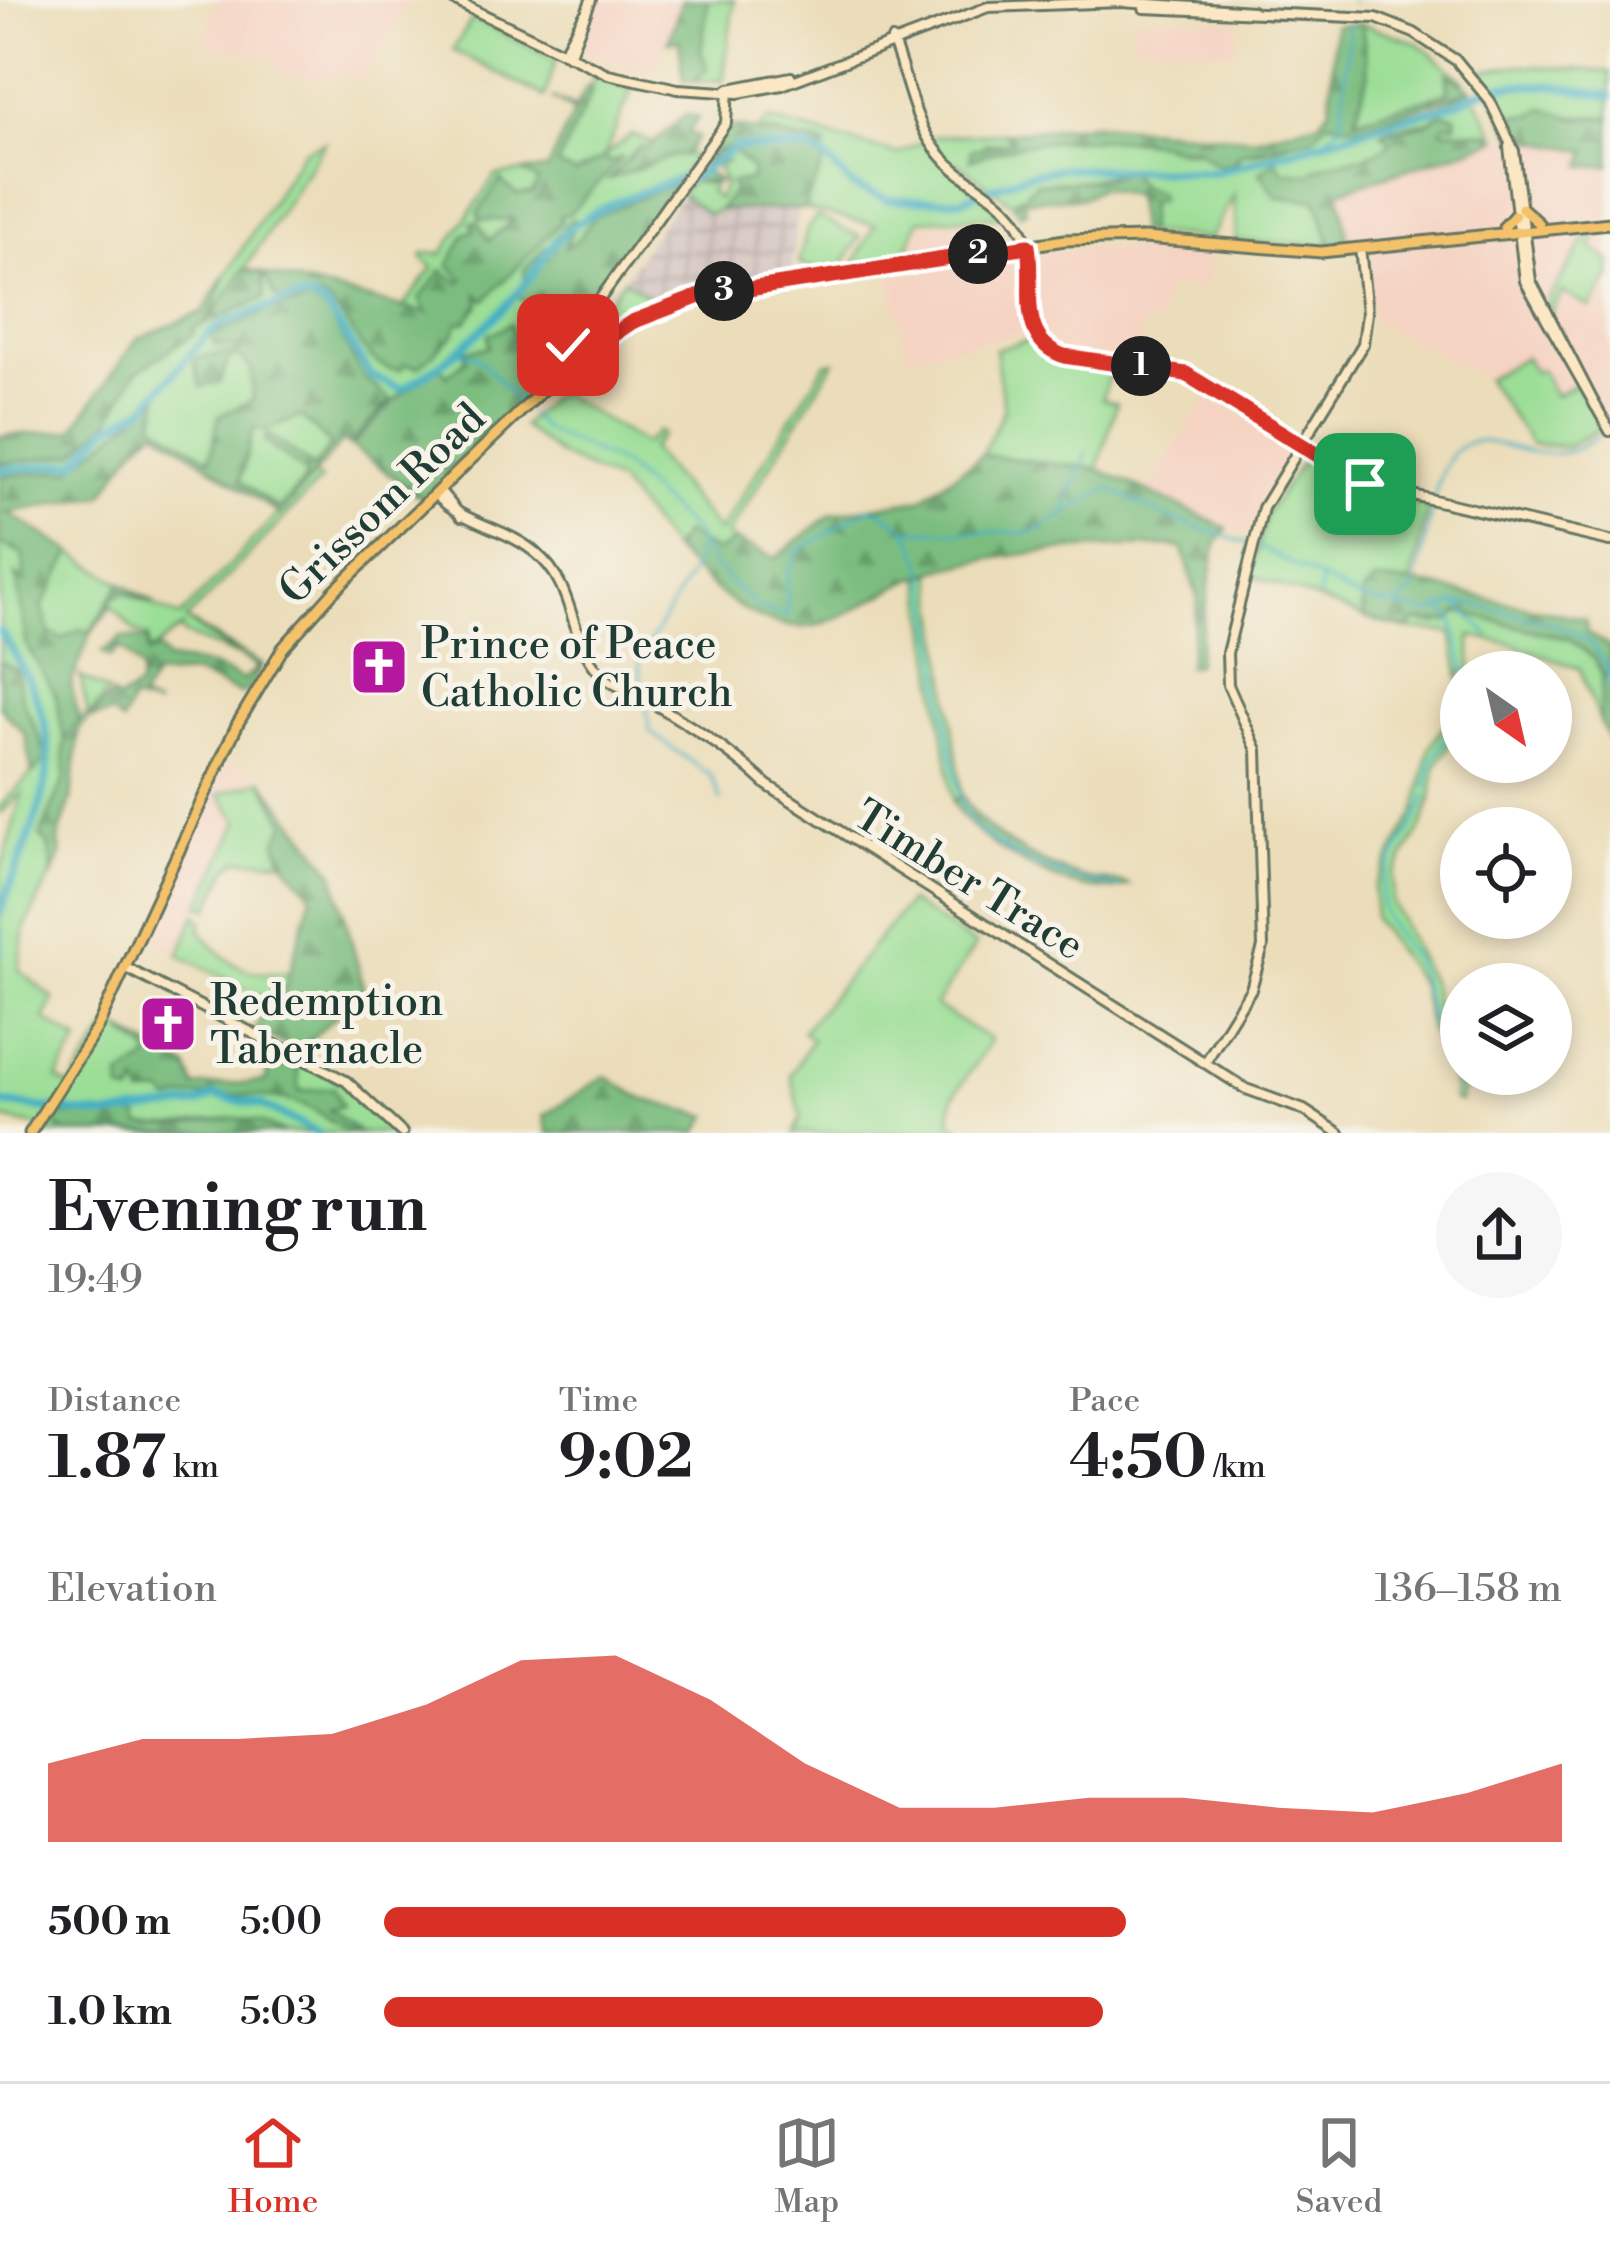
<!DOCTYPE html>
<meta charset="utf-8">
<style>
:root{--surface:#fff;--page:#f6f6f6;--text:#202124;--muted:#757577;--line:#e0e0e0;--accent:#d93025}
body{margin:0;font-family:"Libre Bodoni",serif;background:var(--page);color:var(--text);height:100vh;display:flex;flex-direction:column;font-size:45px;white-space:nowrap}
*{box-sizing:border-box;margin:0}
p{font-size:39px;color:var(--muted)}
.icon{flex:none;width:66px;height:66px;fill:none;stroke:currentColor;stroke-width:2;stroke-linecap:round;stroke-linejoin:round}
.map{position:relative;height:1133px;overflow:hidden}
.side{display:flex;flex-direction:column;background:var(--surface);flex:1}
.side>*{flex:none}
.needle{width:78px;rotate:146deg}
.controls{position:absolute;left:1440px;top:651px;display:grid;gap:24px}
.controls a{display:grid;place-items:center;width:132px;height:132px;border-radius:50%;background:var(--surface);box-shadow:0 6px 18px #0003;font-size:60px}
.pin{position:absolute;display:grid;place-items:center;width:102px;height:102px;color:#fff;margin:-51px;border-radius:24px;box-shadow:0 6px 18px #0006}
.km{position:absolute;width:60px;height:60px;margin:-30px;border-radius:50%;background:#222;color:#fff;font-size:33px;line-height:60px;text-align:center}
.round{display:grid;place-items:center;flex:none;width:126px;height:126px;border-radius:63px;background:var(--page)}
.head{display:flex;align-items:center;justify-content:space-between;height:204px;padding:0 48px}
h1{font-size:66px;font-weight:700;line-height:90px}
.metrics{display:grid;grid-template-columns:repeat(3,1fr);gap:18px;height:204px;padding:12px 48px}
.metrics div{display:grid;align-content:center}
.metrics b{font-size:60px;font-weight:700}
.metrics small{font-size:33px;font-weight:400}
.metrics p{font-size:33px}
.chart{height:336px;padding:24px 48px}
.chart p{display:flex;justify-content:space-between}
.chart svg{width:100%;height:216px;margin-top:12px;fill:var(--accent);opacity:.7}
ul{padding:0 48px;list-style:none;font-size:39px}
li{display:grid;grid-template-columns:192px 144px 1fr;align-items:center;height:90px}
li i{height:30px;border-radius:15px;background:var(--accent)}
.tabs{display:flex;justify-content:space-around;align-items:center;height:168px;border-top:3px solid var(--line);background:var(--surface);font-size:33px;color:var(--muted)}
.tabs a{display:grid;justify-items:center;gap:6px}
.tabs .active{color:var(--accent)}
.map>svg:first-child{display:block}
.built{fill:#f5d3c2}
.industrial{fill:url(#industrial-grid)}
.green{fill:#9bde96;stroke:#5d8e65;stroke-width:3}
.forest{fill:url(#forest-firs);stroke:#4e7d5a;stroke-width:3;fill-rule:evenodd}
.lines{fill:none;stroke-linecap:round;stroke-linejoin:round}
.stream{stroke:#44b0c2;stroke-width:3}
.river{stroke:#44b0c2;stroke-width:8}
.secondary-casing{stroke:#667563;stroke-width:14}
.primary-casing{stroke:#667563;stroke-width:15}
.secondary{stroke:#fbe7c3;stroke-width:8}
.primary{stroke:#f4c26a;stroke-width:9}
.route-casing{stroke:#fff;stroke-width:24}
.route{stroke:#d93025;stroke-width:15}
.labels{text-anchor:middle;stroke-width:10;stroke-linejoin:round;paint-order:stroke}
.street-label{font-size:42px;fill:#1f3d34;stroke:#f7f3e8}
.poi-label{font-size:42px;fill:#1f3d34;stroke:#f7f3e8;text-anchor:start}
</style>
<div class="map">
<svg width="1610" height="1133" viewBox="0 0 1610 1133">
<defs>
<pattern id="industrial-grid" width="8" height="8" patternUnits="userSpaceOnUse" patternTransform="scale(3)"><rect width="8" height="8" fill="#d1c0bd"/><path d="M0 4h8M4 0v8" fill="none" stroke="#a99d9a"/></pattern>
<pattern id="forest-firs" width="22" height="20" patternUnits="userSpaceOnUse" patternTransform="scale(3)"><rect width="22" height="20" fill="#7cbd7f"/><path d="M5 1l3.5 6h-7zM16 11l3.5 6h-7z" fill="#659b69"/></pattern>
</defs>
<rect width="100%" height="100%" fill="#f7f3e8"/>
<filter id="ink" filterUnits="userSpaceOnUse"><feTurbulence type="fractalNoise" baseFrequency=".00833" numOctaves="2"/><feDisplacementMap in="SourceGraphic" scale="24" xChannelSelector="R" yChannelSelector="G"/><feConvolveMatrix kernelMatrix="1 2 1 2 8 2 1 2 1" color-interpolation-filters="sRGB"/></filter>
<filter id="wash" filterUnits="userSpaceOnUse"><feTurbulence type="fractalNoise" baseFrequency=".004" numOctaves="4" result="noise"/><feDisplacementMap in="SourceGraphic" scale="48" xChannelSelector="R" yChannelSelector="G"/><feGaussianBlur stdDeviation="2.7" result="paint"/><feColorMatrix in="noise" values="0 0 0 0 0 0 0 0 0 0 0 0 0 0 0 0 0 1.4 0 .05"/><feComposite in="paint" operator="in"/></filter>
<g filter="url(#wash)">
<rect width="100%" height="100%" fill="#ebddb9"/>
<!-- built -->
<path class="built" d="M215 0H410L362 80 335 71 321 80 281 73 273 60 205 46Z
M597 0H682L653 75 579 50Z
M1132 17 1238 21 1236 52 1132 42Z
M1492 136 1516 137 1610 160V416L1599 422 1576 384 1555 396 1541 369 1534 372 1525 357 1486 379 1373 321 1364 242 1349 243 1333 191Z
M978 224 979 245 904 259 923 225Z
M1096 248 1210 254 1206 289 1166 287 1160 324 1143 325 1137 361 1053 350 1035 326 1036 252Z
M1024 257 1029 332 909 356 889 277Z
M1208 394 1294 447 1244 536 1147 492Z
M225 761 257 776 178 953 145 938Z"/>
<!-- industrial -->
<path class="industrial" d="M681 194 708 214 729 206 798 207 792 270 711 284 655 300 624 279Z"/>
<!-- green -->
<path class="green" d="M708 0H734L723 81 694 82 707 68 701 51Z
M472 19 556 59 545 97 453 50Z
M1362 24 1418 43 1465 81 1447 73 1448 92 1355 120 1368 75Z
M1521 65 1610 72V117L1514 115 1525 139 1517 141 1480 71Z
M593 76 632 89 604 157 631 135 695 157 573 327 544 308 519 344 547 364 419 497 252 368 253 400 219 416 211 460 153 423 159 405 103 495 7 513 121 583 111 598 123 592 180 617 315 475 321 480 186 620 236 656 182 633V627L148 654V637L135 632 109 602 62 675 80 721 88 713 80 676 108 692 79 730 71 799 58 838 61 855 25 927 19 970 54 999 44 1019 79 1041 57 1079 70 1087 110 1024 187 1067 195 1087 285 1080 290 1064 269 1059 278 1049 347 1085 399 1133H44L45 1128 0 1118V873L22 793 0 814V806L32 773 26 735 0 707V436L72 431 137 339 203 312 303 151 325 142 245 269 401 309 433 268 422 258 424 253 442 254 495 176 547 169 528 207 595 162 575 173 557 165 591 94Z
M1471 89 1499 140 1490 133 1440 130 1443 124H1455V116L1388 129 1382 134 1392 141C1362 168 1335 153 1309 174L1283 171 1276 161 1300 198 1317 200 1331 245 1236 241 1234 195 1210 239 1147 233 1149 201 1111 174 1017 198 1014 205 956 162 948 166 1006 216 919 220 904 259 854 264 875 225 804 209 816 175 799 146 824 150 825 145 758 130 769 120 898 154 936 136 1005 133 1013 141 985 144 971 160C1015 139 1105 136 1153 142 1163 143 1170 149 1179 150 1194 152 1255 154 1270 150 1290 145 1310 130 1328 121 1364 130 1440 109 1471 89Z
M730 147 752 170 751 180 731 183 735 190 719 210 708 214 681 194 691 181 714 185 709 191 718 199 725 184 717 167 726 162 711 161Z
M817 216 860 237 842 265 808 268 799 263 807 229Z
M1601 228 1591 247 1610 260V278L1590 308 1563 292 1551 312 1545 305 1592 229Z
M624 279 652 298 572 354 573 344Z
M1033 339 1056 359 1112 366 1102 399 1117 403 1098 469 982 455 1004 409 995 349Z
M1525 357 1534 372 1541 369 1555 396 1576 384 1602 427 1567 447 1531 444 1486 379Z
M834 362 727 536 736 541 716 552 675 543 672 550 620 484 559 455 522 426 558 392 644 444 658 431 662 434 650 449 719 532 826 363Z
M301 416 331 444 314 468 268 435 265 441 305 472 304 481 279 509 240 482 253 428 265 431Z
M1307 455 1365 491 1428 506 1410 585 1374 581 1361 608 1366 618 1251 575 1267 512Z
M933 573 962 794 953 802 921 576Z
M1458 612 1569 639 1595 659 1602 674 1600 722 1580 669 1512 644 1471 636V672H1461V685L1452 633 1407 629 1415 621 1437 625Z
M1461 699V726L1436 766 1432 796 1422 826 1394 875 1392 902 1432 985 1438 1024 1464 1078 1460 1102 1454 1100 1453 1067 1430 1030 1420 984 1374 919V888L1416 810 1429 749Z
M262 780 286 825 277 841 283 861 238 860 228 868 209 909 200 905 239 822 219 794Z
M909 902 976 945 935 1006 991 1040 953 1097 950 1120 965 1133H794L801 1117 791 1075 812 1039 802 1032Z
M196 914 203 921 200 930C226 964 245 978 290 972L285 988 269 1001 179 955Z"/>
<!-- forest -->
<path class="forest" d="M682 0H708L701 51 707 68 694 82 684 81 679 40 668 42Z
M1362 24 1368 75 1355 120 1448 92V73L1471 89 1360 127 1328 121 1313 137 1242 152 1236 162C1208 170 1212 158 1194 147 1177 153 1166 142 1149 141 1098 137 1016 137 970 160L971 150 1012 141 1005 133 1096 124 1254 138 1319 122 1330 108 1335 25Z
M588 86 591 93 557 165 575 173 603 158 610 162 623 157 569 214 560 216 561 222 485 300 478 295 480 304 465 322H458L454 334 419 367 404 364 401 370C347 372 350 270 287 303L275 296 264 274 427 313 419 299 442 270 460 283 463 279 449 265 465 234 475 230 471 223 477 222 489 240 514 220H480L478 213 500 180 516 194 532 193 538 181 523 172 547 169 574 112 552 98 575 108Z
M1543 108 1577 119 1610 117V166H1583L1587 151 1525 139 1514 115H1533Z
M1441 113 1456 116V124H1444L1441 130 1491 133 1494 141 1339 191 1349 243 1331 245 1317 200 1277 197 1260 172 1276 160 1283 171 1309 174C1334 154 1365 166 1391 141L1381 133 1425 124Z
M687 114 698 118 688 133 698 137 684 155C662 156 634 172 609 179L640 146 646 149Z
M736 127 825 145 824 150 799 147 825 160 804 209 719 210 734 191 731 183 751 180 752 170 730 147 715 153 703 170 720 182 691 181 725 130Z
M1128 171 1139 185 1159 193V201L1149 202 1147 233 1139 232 1134 195 1099 188 1083 198 1023 200 1026 211 1020 214 1014 205 1036 183 1101 180Z
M677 183 573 327 538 309 540 293 526 302 514 295 525 279 524 270 547 246 555 250 553 240 572 218 576 221 566 246 576 242 595 216Z
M244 269 262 273 265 298 192 329 195 333 136 372 110 420 74 454 0 464V436L72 431 137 339 203 312 225 275 211 317Z
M310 302 329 313 363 377 391 400 349 445 342 441 280 515 156 429 133 450 103 495 7 512 72 552 42 607 50 633 62 639 81 629 89 633 121 583 155 603 124 592 109 601 112 605 90 635 71 684 79 723 64 739 56 696 27 646 16 575 24 582 23 555 0 543V476L71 470 159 397 154 423 210 459 219 416 253 400 251 369 239 356 229 358 220 382 201 387 193 358 240 351 242 347 217 346 211 336 273 309ZM301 416 331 445 314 468 268 434 264 441 305 472 304 481 278 509 240 481 253 428 265 431Z
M510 324 518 344 552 374 422 497 351 446 398 397 441 366 447 376 467 359 462 351 489 347 488 335Z
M982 455 1098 469 1227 528 1216 544 1196 664 1188 666 1198 600 1183 549 1172 546C1101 546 980 552 915 578 886 589 833 627 805 627 750 628 709 585 672 550L685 533 716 552 736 541 775 558 832 514 921 499Z
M1374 581 1421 584 1585 619 1587 633 1610 647V742L1600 722 1602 674 1595 659 1569 639 1458 612 1450 622 1416 621 1407 629 1365 618 1362 594Z
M188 621 262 665 250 688 241 694 195 674 155 676 140 700 157 707 132 700 122 723 113 714 90 718 112 695 118 701 139 687 142 671 120 647 111 657 102 652 122 637 148 640V653L158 649 167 660 211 666 243 680 258 668Z
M0 661 19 671C14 698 41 728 46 759L32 774 26 735 0 707Z
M79 730 71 799 58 838 61 855 53 874 48 844 40 836 65 778 64 745Z
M262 780 334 873 364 990 298 1051 255 1030 269 1001 285 988 312 894 283 861 277 841 286 824Z
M962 794C982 836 1041 865 1084 878 1099 883 1116 879 1129 885 1084 908 972 843 953 802Z
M119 1029 187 1067 195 1087 266 1081 269 1059 298 1069 299 1091 334 1088 342 1106 329 1110 360 1133C338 1133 323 1111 301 1104 267 1094 204 1092 169 1101L163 1093 142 1096 138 1084 132 1095 121 1091V1077L149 1059 148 1051Z
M605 1076 645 1100 709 1116 698 1133H548L544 1116Z
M54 1115H138L140 1125C202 1133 224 1101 285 1133H66L50 1122Z"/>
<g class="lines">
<!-- stream -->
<path class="stream" d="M1352 4V0
M1318 144 1341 125 1350 24
M455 349 479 358 517 401
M530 415 545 430 623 465 694 532 714 566 758 608 788 616 787 576 798 551 869 508 882 511 907 530 1032 533 1108 488 1168 518 1259 547 1360 599 1428 613 1456 603 1478 605 1555 624 1590 642 1605 663 1610 686
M1434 498C1457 400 1499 460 1561 453 1578 451 1591 441 1604 432
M1062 518 1087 453
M907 531C924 554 926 581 932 609 939 650 952 796 969 819 997 856 1075 883 1119 887
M1319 597 1321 581
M1456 603 1489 635
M1396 606 1414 589 1433 505
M1441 608 1454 622 1465 672
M643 690 639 661 696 564 698 545
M646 705 650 732 711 776 721 800
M1426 788 1432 760 1461 714
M1425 795C1418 830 1381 863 1382 899 1382 924 1400 937 1412 957 1424 977 1423 999 1431 1020 1440 1046 1457 1061 1459 1089"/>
<!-- river -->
<path class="river" d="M1065 168 1216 172 1454 104 1494 86 1550 85 1610 96
M692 178 736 147 805 149 823 156 854 187 889 200H961L1029 174 1058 169
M0 470 76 463 107 428 145 407 207 335 226 322 293 299H312L328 309 371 376 402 389C442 367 486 328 517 294 537 272 546 247 570 228 602 204 643 192 681 178
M0 631C82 756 44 788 0 913
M0 932V951
M0 1103 107 1116 198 1104 215 1096 261 1105 318 1133"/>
</g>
</g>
<g filter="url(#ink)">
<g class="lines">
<!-- secondary casing -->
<g class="secondary-casing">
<path id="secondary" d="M453 0 608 74 678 89 738 93 782 85 988 7 1121 2 1252 11
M1144 8 1376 18 1414 33 1457 61 1490 101 1514 151 1531 281 1596 407
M892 40C906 73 912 115 932 144 969 198 1024 189 1032 270 1035 306 1019 342 1064 356L1186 374 1365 484 1610 541
M563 53 584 15
M569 56 591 0
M729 89 791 77
M1509 147 1525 281 1610 431
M571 363 569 342 726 123 728 90
M440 491 461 516
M436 495C465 525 506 527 537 554 576 586 568 639 600 673 614 688 632 690 648 700 691 726 731 751 767 785L1246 1089 1304 1110 1339 1133
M126 968 346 1081 402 1133
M1205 1063 1251 989 1263 947 1257 750 1228 685 1227 653 1263 508 1363 344 1367 313 1360 248"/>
</g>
<!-- primary casing -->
<g class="primary-casing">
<path id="primary" d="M1522 208 1539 223
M1504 227 1515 215
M30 1133 97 1028 238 723 283 648 333 592 571 363 618 329 710 294 1065 240 1145 238 1321 252 1610 223"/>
</g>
<!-- secondary -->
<use href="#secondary" class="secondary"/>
<!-- primary -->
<use href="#primary" class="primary"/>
</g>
</g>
<g class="lines" filter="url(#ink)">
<!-- route casing -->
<g class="route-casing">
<path id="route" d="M568 345 571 363 632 322 697 297 1028 246C1035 286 1015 339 1064 356L1186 374 1365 484"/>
</g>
<!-- route -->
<use href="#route" class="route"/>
</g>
<!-- icons -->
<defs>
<g id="church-square" transform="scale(3)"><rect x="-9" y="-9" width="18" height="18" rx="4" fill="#b5179e" stroke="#f7f3e8"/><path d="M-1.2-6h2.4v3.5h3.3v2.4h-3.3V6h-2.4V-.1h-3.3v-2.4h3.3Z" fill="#fff"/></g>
</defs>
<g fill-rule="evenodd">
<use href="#church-square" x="379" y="667"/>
<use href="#church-square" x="168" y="1024"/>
</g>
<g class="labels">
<!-- street labels -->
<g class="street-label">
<text transform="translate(381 503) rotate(-44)" y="15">Grissom Road</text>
<text transform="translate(970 879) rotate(32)" y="15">Timber Trace</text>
</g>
<!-- poi labels -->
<g class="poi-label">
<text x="421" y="658">Prince of Peace<tspan x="421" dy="48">Catholic Church</tspan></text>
<text x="210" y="1015">Redemption<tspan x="210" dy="48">Tabernacle</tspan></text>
</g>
</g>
</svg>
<div class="controls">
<a><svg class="needle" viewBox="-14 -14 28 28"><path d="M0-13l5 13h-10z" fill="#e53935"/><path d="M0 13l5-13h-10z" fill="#757577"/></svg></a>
<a><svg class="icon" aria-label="locate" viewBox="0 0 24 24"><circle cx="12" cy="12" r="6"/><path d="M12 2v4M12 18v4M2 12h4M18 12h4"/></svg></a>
<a><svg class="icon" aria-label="layers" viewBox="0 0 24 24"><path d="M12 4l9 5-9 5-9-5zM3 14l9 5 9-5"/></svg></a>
</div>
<div class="pin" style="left:1365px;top:484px;background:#1e9e55"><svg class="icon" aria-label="arrive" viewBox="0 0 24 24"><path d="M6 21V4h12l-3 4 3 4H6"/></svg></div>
<div class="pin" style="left:568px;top:345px;background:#d93025"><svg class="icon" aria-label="check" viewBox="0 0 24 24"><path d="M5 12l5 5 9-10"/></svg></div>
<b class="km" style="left:1141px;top:366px">1</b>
<b class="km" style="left:978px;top:254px">2</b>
<b class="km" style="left:724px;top:291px">3</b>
</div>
<section class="side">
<div class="head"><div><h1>Evening run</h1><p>19:49</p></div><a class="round"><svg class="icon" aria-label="share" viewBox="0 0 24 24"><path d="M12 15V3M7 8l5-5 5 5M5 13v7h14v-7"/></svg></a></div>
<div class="metrics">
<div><p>Distance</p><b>1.87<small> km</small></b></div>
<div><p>Time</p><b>9:02</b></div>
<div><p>Pace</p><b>4:50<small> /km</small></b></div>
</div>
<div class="chart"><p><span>Elevation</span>136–158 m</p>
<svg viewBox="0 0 160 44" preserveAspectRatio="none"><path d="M0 44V28L10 23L20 23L30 22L40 16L50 7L60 6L70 15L80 28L90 37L100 37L110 35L120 35L130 37L140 38L150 34L160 28V44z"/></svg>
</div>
<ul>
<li><b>500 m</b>5:00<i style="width:63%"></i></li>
<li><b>1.0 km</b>5:03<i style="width:61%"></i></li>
</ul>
</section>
<nav class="tabs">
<a class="active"><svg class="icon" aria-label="home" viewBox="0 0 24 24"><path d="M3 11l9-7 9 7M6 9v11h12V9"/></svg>Home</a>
<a><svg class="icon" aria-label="map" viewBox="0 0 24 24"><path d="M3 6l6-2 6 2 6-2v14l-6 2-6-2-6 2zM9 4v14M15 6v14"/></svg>Map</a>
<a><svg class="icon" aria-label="saved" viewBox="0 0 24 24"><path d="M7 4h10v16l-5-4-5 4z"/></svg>Saved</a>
</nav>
